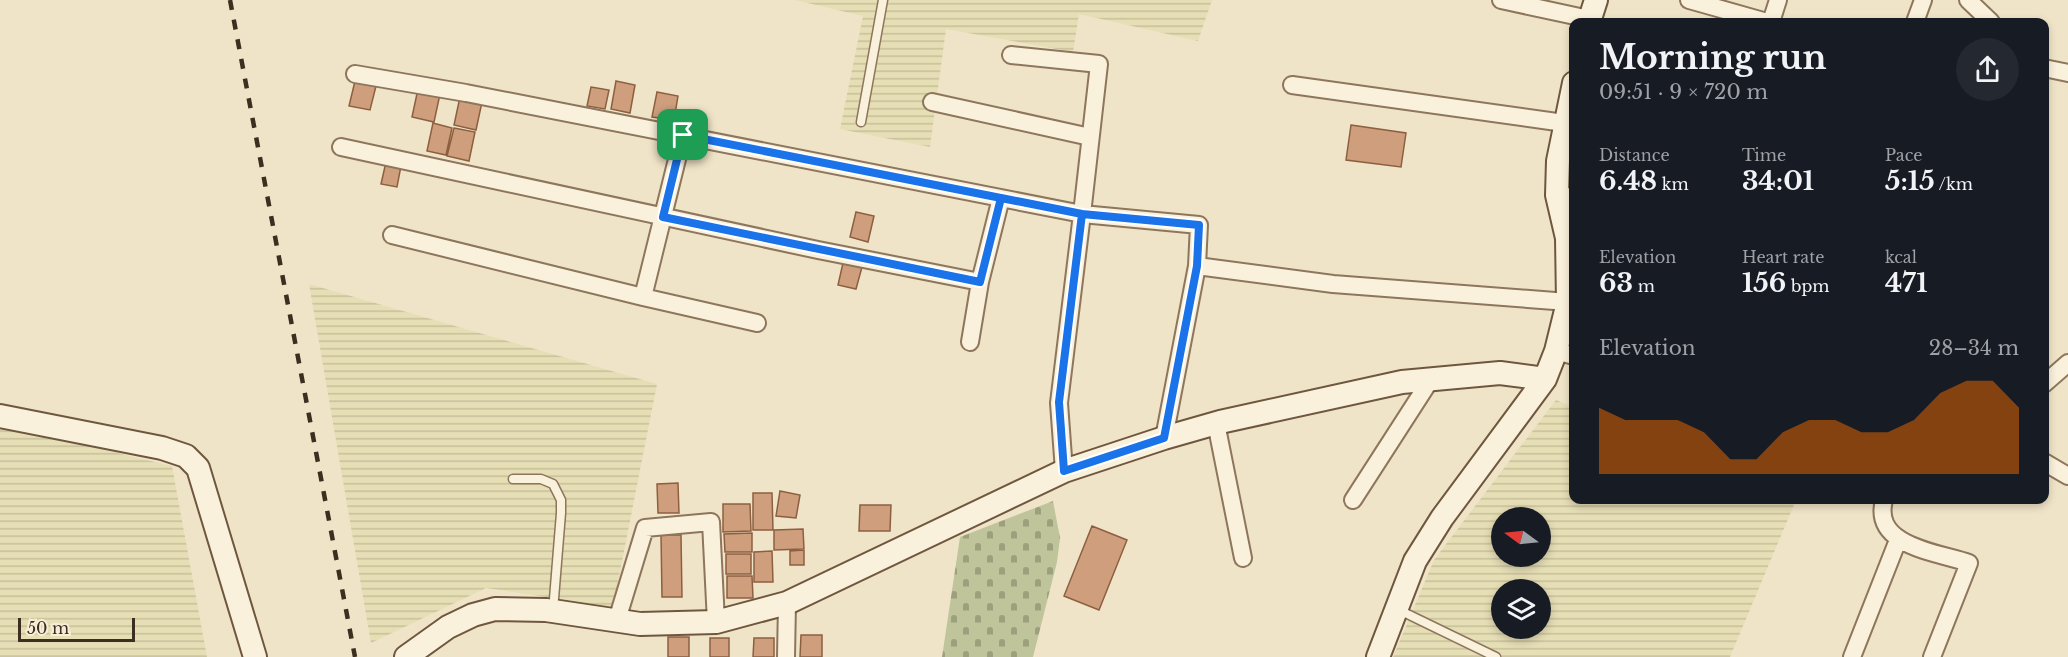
<!DOCTYPE html>
<meta charset="utf-8">
<style>
:root{--surface:#171b24;--page:#242831;--text:#f1f3f6;--muted:#9ea1a6;--accent:#b45309}
body{margin:0;font-family:"Libre Baskerville",serif;background:var(--page);color:var(--text);height:100vh;display:flex;flex-direction:column;font-size:22px;white-space:nowrap}
*{box-sizing:border-box;margin:0}
p{font-size:20px;color:var(--muted)}
.icon{flex:none;width:33px;height:33px;fill:none;stroke:currentColor;stroke-width:2;stroke-linecap:round;stroke-linejoin:round}
.map{position:relative;flex:1;overflow:hidden}
.drawer{position:absolute;left:1569px;top:18px;width:480px;height:486px;display:flex;flex-direction:column;background:var(--surface);border-radius:12px;box-shadow:0 3px 9px #0003}
.drawer>*{flex:none}
.needle{width:39px;rotate:285deg}
.controls{position:absolute;left:1491px;top:507px;display:grid;gap:12px}
.controls a{display:grid;place-items:center;width:60px;height:60px;border-radius:50%;background:var(--surface);box-shadow:0 3px 9px #0003;font-size:30px}
.scale{position:absolute;left:18px;bottom:15px;width:117px;box-sizing:border-box;padding-left:6px;border:3px solid #3d2e20;border-top:0;font-size:16px;line-height:21px;white-space:nowrap;color:#3d2e20;-webkit-text-stroke:4px #f7eed8;paint-order:stroke}
.pin{position:absolute;display:grid;place-items:center;width:51px;height:51px;color:#fff;margin:-26px;border-radius:12px;box-shadow:0 3px 9px #0006}
.round{display:grid;place-items:center;flex:none;width:63px;height:63px;border-radius:32px;background:var(--page)}
.head{display:flex;align-items:center;justify-content:space-between;height:102px;padding:0 30px}
h1{font-size:33px;font-weight:800;line-height:45px}
.metrics{display:grid;grid-template-columns:repeat(3,1fr);gap:9px;height:102px;padding:6px 30px}
.metrics div{display:grid;align-content:center}
.metrics b{font-size:26px;font-weight:800}
.metrics small{font-size:16px;font-weight:400}
.metrics p{font-size:16px}
.chart{height:168px;padding:12px 30px}
.chart p{display:flex;justify-content:space-between}
.chart svg{width:100%;height:108px;margin-top:6px;fill:var(--accent);opacity:.7}
.map>svg:first-child{display:block}
.farmland{fill:url(#farmland-rules);fill-rule:evenodd}
.cemetery{fill:url(#cemetery-stones)}
.building{fill:#cf9f7d;stroke:#8d5f41;stroke-width:1.5}
.lines{fill:none;stroke-linecap:round;stroke-linejoin:round}
.lane-casing{stroke:#8d765c;stroke-width:11}
.street-casing{stroke:#8d765c;stroke-width:20}
.secondary-casing{stroke:#6f573f;stroke-width:26}
.lane{stroke:#faf1dc;stroke-width:8}
.street{stroke:#faf1dc;stroke-width:16}
.secondary{stroke:#faf1dc;stroke-width:22}
.rail{stroke:#3d2e20;stroke-width:4.5;stroke-dasharray:10 10;stroke-linecap:butt}
.route-casing{stroke:#fff;stroke-width:12}
.route{stroke:#1a73e8;stroke-width:8}
</style>
<div class="map">
<svg width="2068" height="657" viewBox="0 0 2068 657">
<defs>
<pattern id="farmland-rules" width="6" height="5" patternUnits="userSpaceOnUse" patternTransform="scale(1.5)"><rect width="6" height="5" fill="#e6deb5"/><path d="M0 2.5h6" fill="none" stroke="#c6bf9b"/></pattern>
<pattern id="cemetery-stones" width="16" height="16" patternUnits="userSpaceOnUse" patternTransform="scale(1.5)"><rect width="16" height="16" fill="#bfc49a"/><path d="M2 7V4a2 2 0 0 1 4 0v3zM10 15v-3a2 2 0 0 1 4 0v3z" fill="#9ca07d"/></pattern>
</defs>
<rect width="100%" height="100%" fill="#f0e4c8"/>
<!-- farmland -->
<path class="farmland" d="M795 0H1212L1198 41 1079 14 1073 52 946 29 930 147 840 129 863 16Z
M309 284 657 384 613 607 486 588 371 643Z
M1556 400 1573 407 1574 500H1796L1730 657H1393L1434 560ZM1502 518H1540V556H1502ZM1502 590H1540V628H1502Z
M0 425 172 466 207 657H0Z"/>
<!-- cemetery -->
<path class="cemetery" d="M1053 501 1060 538 1057 562 1033 657H942L960 537Z"/>
<!-- building -->
<path class="building" d="M356 77 377 82 370 110 349 106Z
M616 81 635 85 630 113 611 109Z
M591 87 609 90 605 109 587 106Z
M418 89 440 94 434 122 412 117Z
M657 92 678 96 674 120 652 117Z
M460 97 482 102 476 130 454 125Z
M433 123 452 128 446 155 427 151Z
M1351 125 1406 133 1401 167 1346 160Z
M454 128 475 132 469 161 447 156Z
M386 162 401 166 397 187 381 184Z
M856 212 874 216 868 242 850 237Z
M843 263 862 267 856 289 838 285Z
M678 483 679 513H658L657 484Z
M780 491 800 495 796 518 776 516Z
M753 493H772L773 530H753Z
M723 504H750L751 531 723 532Z
M860 505H891L890 531H859Z
M1092 526 1127 540 1099 610 1064 596Z
M803 529 804 549 774 550V530Z
M752 533V552H725L724 534Z
M661 535H681L682 597H662Z
M804 550V565H790V551Z
M772 551 773 582H754V552Z
M726 554H751V574H726Z
M727 576H752L753 598H727Z
M801 635H822V657H800Z
M668 637H689V657H668Z
M710 638H729V657H710Z
M754 638H774V657H753Z"/>
<g class="lines">
<!-- lane casing -->
<g class="lane-casing">
<path id="lane" d="M861 122 883 0
M513 479H541L553 484 561 500V513L553 611
M1397 609 1496 657"/>
</g>
<!-- street casing -->
<g class="street-casing">
<path id="street" d="M1501 0 1589 19
M1689 0 1767 22
M1968 0 1991 22
M1771 22 1778 0
M1915 22 1923 0
M2044 68 2068 73
M355 74 466 93 1082 214 1099 64 1011 55
M1292 85 1564 123
M932 102 1090 137
M341 147 818 250 980 282
M1557 195 1574 197
M392 235 643 297 683 135
M643 297 757 323
M970 342 980 282 1001 198
M1556 351 1574 356
M2044 384 2068 363
M1216 423 1243 558
M1164 438 1197 266
M2044 462 2068 476
M1064 471 1059 403 1082 214 1199 225 1197 266 1333 284 1568 302
M1353 500 1431 379
M1884 500C1872 546 1936 552 1969 563L1932 657
M617 620 645 528 711 522 716 622
M786 657 787 603
M1852 657 1898 540"/>
</g>
<!-- secondary casing -->
<g class="secondary-casing">
<path id="secondary" d="M1589 22 1596 0
M0 416 162 448 186 456 198 468 255 657
M406 657 448 627 473 615 495 609 546 610 640 624 716 622 787 603 1064 471 1164 438 1220 422 1402 382 1500 373 1545 379
M1378 657 1415 561 1442 518 1545 379 1556 351 1568 302 1567 238 1557 195 1558 161 1574 83"/>
</g>
<!-- lane -->
<use href="#lane" class="lane"/>
<!-- street -->
<use href="#street" class="street"/>
<!-- secondary -->
<use href="#secondary" class="secondary"/>
<!-- rail -->
<path class="rail" d="M230 0 355 657"/>
</g>
<g class="lines">
<!-- route casing -->
<g class="route-casing">
<path id="route" d="M683 135 1082 214 1059 402 1064 471 1164 438 1197 266 1199 225 1082 214 1001 198 980 282 663 217 683 135"/>
</g>
<!-- route -->
<use href="#route" class="route"/>
</g>
</svg>
<div class="controls">
<a><svg class="needle" viewBox="-14 -14 28 28"><path d="M0-13l5 13h-10z" fill="#e53935"/><path d="M0 13l5-13h-10z" fill="#9ea1a6"/></svg></a>
<a><svg class="icon" aria-label="layers" viewBox="0 0 24 24"><path d="M12 4l9 5-9 5-9-5zM3 14l9 5 9-5"/></svg></a>
</div>
<div class="scale">50 m</div>
<div class="pin" style="left:683px;top:135px;background:#1e9e55"><svg class="icon" aria-label="arrive" viewBox="0 0 24 24"><path d="M6 21V4h12l-3 4 3 4H6"/></svg></div>
<section class="drawer">
<div class="head"><div><h1>Morning run</h1><p>09:51 · 9 × 720 m</p></div><a class="round"><svg class="icon" aria-label="share" viewBox="0 0 24 24"><path d="M12 15V3M7 8l5-5 5 5M5 13v7h14v-7"/></svg></a></div>
<div class="metrics">
<div><p>Distance</p><b>6.48<small> km</small></b></div>
<div><p>Time</p><b>34:01</b></div>
<div><p>Pace</p><b>5:15<small> /km</small></b></div>
</div>
<div class="metrics">
<div><p>Elevation</p><b>63<small> m</small></b></div>
<div><p>Heart rate</p><b>156<small> bpm</small></b></div>
<div><p>kcal</p><b>471</b></div>
</div>
<div class="chart"><p><span>Elevation</span>28–34 m</p>
<svg viewBox="0 0 160 44" preserveAspectRatio="none"><path d="M0 44V17L10 22L20 22L30 22L40 27L50 38L60 38L70 27L80 22L90 22L100 27L110 27L120 22L130 11L140 6L150 6L160 17V44z"/></svg>
</div>
</section>
</div>
